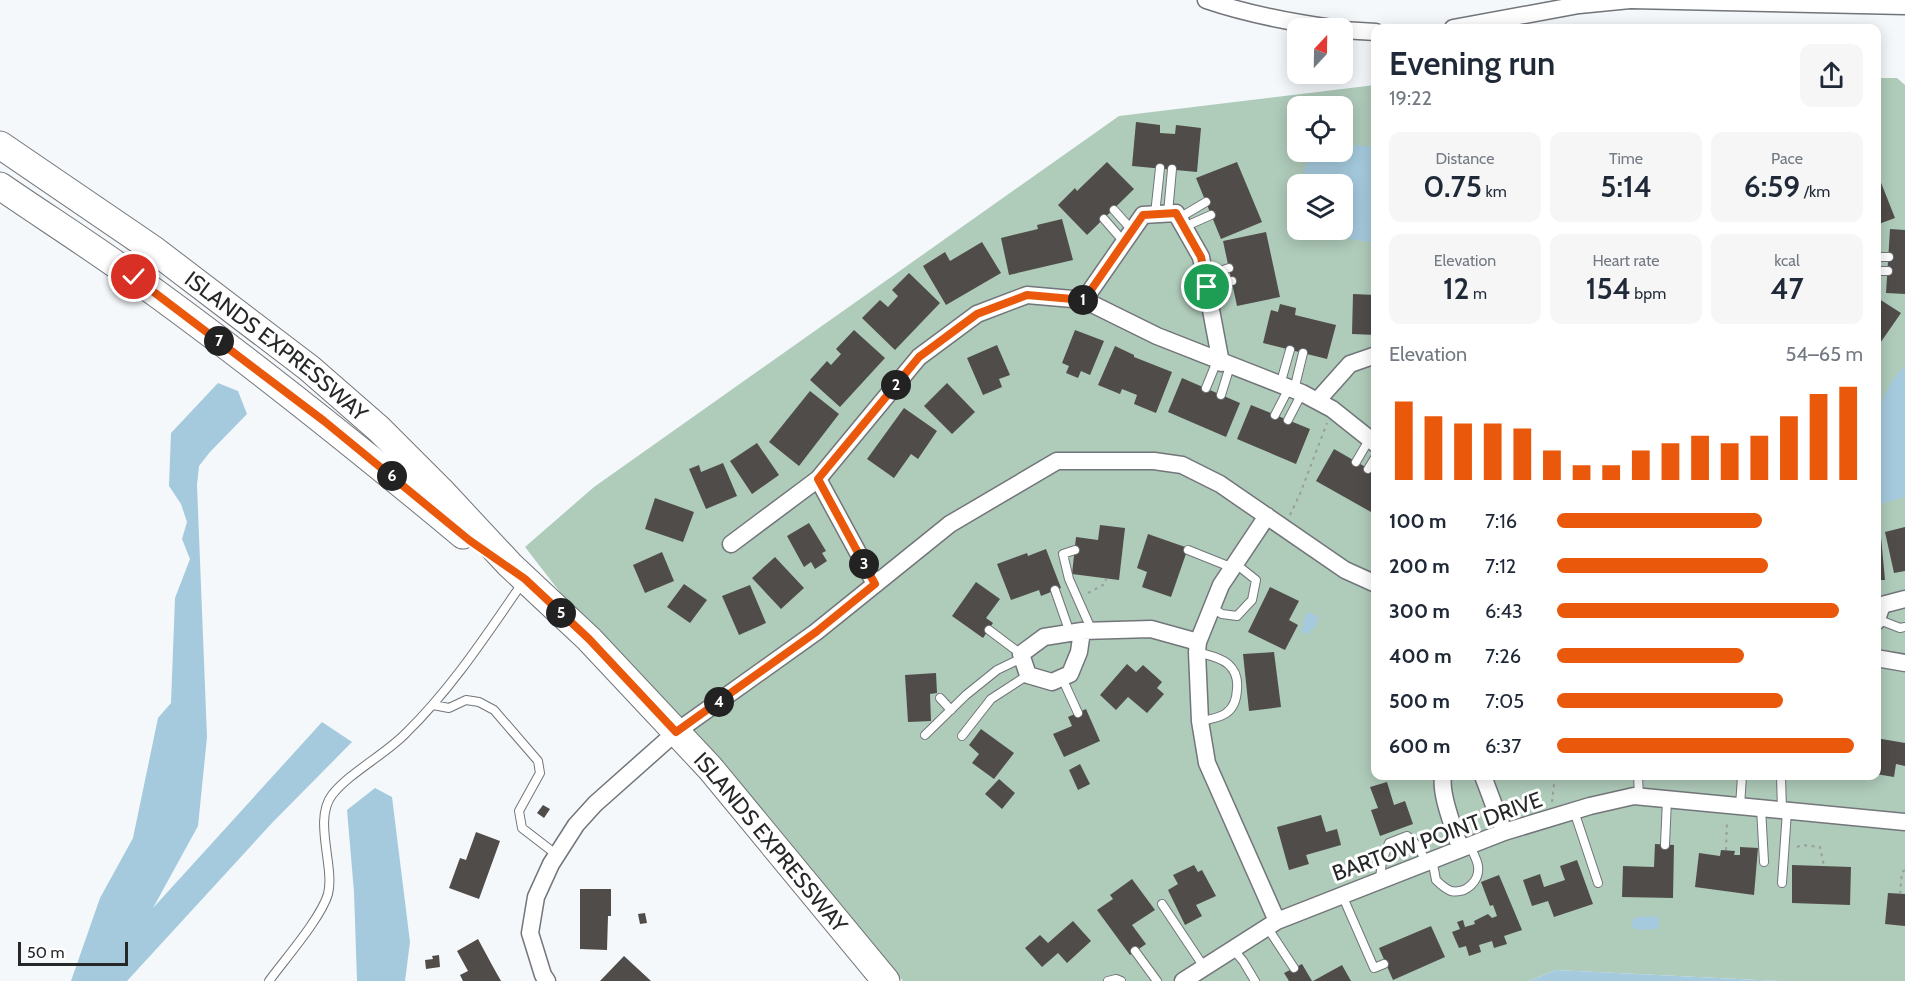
<!DOCTYPE html>
<meta charset="utf-8">
<style>
:root{--surface:#fff;--page:#f6f6f7;--text:#1f2937;--muted:#747a83;--accent:#ea580c}
body{margin:0;font-family:Cabin,sans-serif;background:var(--page);color:var(--text);height:100vh;display:flex;flex-direction:column;font-size:22px;white-space:nowrap}
*{box-sizing:border-box;margin:0}
p{font-size:20px;color:var(--muted)}
.icon{flex:none;width:33px;height:33px;fill:none;stroke:currentColor;stroke-width:2;stroke-linecap:round;stroke-linejoin:round}
.map{position:relative;flex:1;overflow:hidden}
.sheet{position:absolute;left:1371px;top:24px;width:510px;height:756px;display:flex;flex-direction:column;background:var(--surface);border-radius:12px;box-shadow:0 3px 15px #0003}
.sheet>*{flex:none}
.needle{width:39px;rotate:22deg}
.controls{position:absolute;left:1287px;top:18px;display:grid;gap:12px}
.controls a{display:grid;place-items:center;width:66px;height:66px;border-radius:12px;background:var(--surface);box-shadow:0 3px 15px #0003;font-size:30px}
.scale{position:absolute;left:18px;bottom:15px;width:110px;box-sizing:border-box;padding-left:6px;border:3px solid #252728;border-top:0;font-size:16px;line-height:21px;white-space:nowrap;color:#252728;-webkit-text-stroke:4px #fff;paint-order:stroke}
.pin{position:absolute;display:grid;place-items:center;width:51px;height:51px;color:#fff;margin:-26px;border:3px solid #fff;border-radius:50%;box-shadow:0 2px 6px #0007}
.km{position:absolute;width:30px;height:30px;margin:-15px;border-radius:50%;background:#222;color:#fff;font-size:16px;line-height:30px;text-align:center}
.round{display:grid;place-items:center;flex:none;width:63px;height:63px;border-radius:12px;background:var(--page)}
.head{display:flex;align-items:center;justify-content:space-between;height:102px;padding:0 18px}
h1{font-size:33px;font-weight:600;line-height:45px}
.figures{display:grid;grid-template-columns:repeat(3,1fr);gap:9px;height:102px;padding:6px 18px}
.figures div{display:grid;align-content:center;border-radius:12px;background:var(--page);text-align:center}
.figures b{font-size:30px;font-weight:600}
.figures small{font-size:16px;font-weight:400}
.figures p{font-size:16px}
.chart{height:168px;padding:12px 18px}
.chart p{display:flex;justify-content:space-between}
.chart svg{width:100%;height:108px;margin-top:6px;stroke:var(--accent);stroke-width:6}
ul{padding:0 18px;list-style:none;font-size:20px}
li{display:grid;grid-template-columns:96px 72px 1fr;align-items:center;height:45px}
li i{height:15px;border-radius:8px;background:var(--accent)}
.map>svg:first-child{display:block}
.green{fill:#afcbba;fill-rule:evenodd}
.water{fill:#a5cadd}
.building{fill:#504c4a}
.lines{fill:none;stroke-linecap:round;stroke-linejoin:round}
.service-casing{stroke:#727579;stroke-width:10}
.minor-casing{stroke:#727579;stroke-width:19}
.primary-casing{stroke:#727579;stroke-width:29}
.path{stroke:#999c9e;stroke-width:2;stroke-dasharray:3 4.5;stroke-linecap:butt}
.service{stroke:#fff;stroke-width:8}
.minor{stroke:#fff;stroke-width:16}
.primary{stroke:#fff;stroke-width:27}
.route-casing{stroke:#fff;stroke-width:12}
.route{stroke:#ea580c;stroke-width:8}
.labels{text-anchor:middle;stroke-width:6;stroke-linejoin:round;paint-order:stroke}
.street-label{font-size:22px;fill:#252728;stroke:#fff}
</style>
<div class="map">
<svg width="1905" height="981" viewBox="0 0 1905 981">
<rect width="100%" height="100%" fill="#f4f8fb"/>
<!-- green -->
<path class="green" d="M1877 78H1897L1905 85V981H1779L1556 970 1529 981H903L608 654 525 547 594 487 1119 116 1375 85 1376 776H1876ZM1298 106H1342V152H1298ZM1298 184H1342V230H1298Z"/>
<!-- water -->
<path class="water" d="M1358 145 1375 148V243L1326 235 1324 230H1342V184H1307L1303 170 1314 152H1342L1343 146Z
M1905 366V497L1877 505V408C1887 394 1891 377 1905 366Z
M218 383 238 391 247 414 210 452 199 466 197 485 207 737 198 826 153 908 322 722 352 742 272 823 127 981H71L100 898 133 838 158 718 171 703 175 598 190 559 182 539 187 522 181 504 169 486 171 433Z
M1307 612 1319 617 1316 624V628H1312L1308 635 1300 630 1304 625 1303 622Z
M375 788 392 797 410 942 405 981H357L354 892 347 810Z
M1656 916 1659 919V926L1657 929 1637 930 1632 927V921L1636 917Z
M1556 970 1779 981H1529Z"/>
<!-- building -->
<path class="building" d="M1136 122 1160 125V133L1175 134 1176 125 1201 128 1197 172 1132 166Z
M1107 162 1134 189 1087 235 1058 205 1075 188 1077 191Z
M1237 162 1262 222 1221 239 1196 178Z
M1876 170 1895 218 1876 225Z
M1062 219 1073 260 1009 275 1001 238 1038 229 1037 225Z
M1890 229 1905 230V294L1886 293Z
M1266 232 1280 297 1237 306 1223 241Z
M982 242 1001 273 946 305 923 266 945 252 950 261Z
M909 273 940 303 895 350 862 318 880 300 888 307 898 296 892 290Z
M1353 294 1376 295V335L1352 334Z
M1876 297 1901 313 1876 349Z
M1280 304 1296 308 1295 315 1336 325 1327 359 1263 343 1271 310 1278 312Z
M854 330 885 358 840 407 810 380 827 361 831 365 841 354 836 349Z
M1075 330 1104 341 1090 375 1081 371 1078 378 1066 373 1069 366 1062 363Z
M997 345 1010 375 999 379 1002 387 983 395 967 358Z
M1115 346 1134 355V357L1172 372 1156 413 1134 404 1137 395 1122 389 1120 394 1098 385Z
M1182 378 1240 403 1226 437 1168 412Z
M947 383 975 412 952 434 924 406Z
M810 391 839 414 799 466 769 442Z
M1251 405 1310 429 1296 464 1237 439Z
M904 408 937 431 918 459 911 454 894 478 867 459Z
M757 443 779 475 752 494 730 461Z
M1334 449 1376 473V505L1371 512 1316 481Z
M723 463 737 496 706 509 689 469 699 465 701 472Z
M655 498 694 512 683 542 645 529Z
M809 523 826 551 822 553 827 561 815 569 811 562 804 567 787 536Z
M1100 525 1125 528 1119 580 1072 574 1076 537 1098 540Z
M1905 527V571L1894 573 1885 532Z
M1148 534 1188 548 1171 597 1142 587 1147 572 1137 568Z
M1876 537H1881L1885 580H1876Z
M1046 549 1061 588 1041 596 1039 590 1011 600 997 564 1027 553 1028 556Z
M662 552 674 581 645 593 633 565Z
M775 557 804 588 781 609 752 578Z
M976 582 1000 599 986 618 993 623 983 638 952 616Z
M684 584 707 600 690 623 667 607Z
M750 585 766 623 739 635 722 596Z
M1270 587 1299 601 1289 620 1298 625 1285 650 1248 632Z
M1274 652 1281 707 1249 711 1243 654Z
M1127 664 1136 672 1143 665 1162 682 1157 688 1164 694 1147 713 1128 697 1116 710 1100 695Z
M936 673 937 693 930 694 931 721 908 722 905 675Z
M1086 709 1100 741 1064 757 1053 734 1072 726 1068 717Z
M981 729 1014 753 994 779 972 763 979 754 969 745Z
M1876 738 1905 743V766L1896 764 1894 777 1876 774Z
M1080 764 1090 784 1078 790 1069 770Z
M999 779 1015 793 1002 809 985 794Z
M1387 782 1394 805 1405 801 1413 824 1380 836 1371 810 1378 808 1370 787Z
M543 805 550 809 544 818 537 813Z
M1321 815 1326 832 1337 829 1341 845 1306 855 1309 864 1289 870 1277 827Z
M476 832 500 841 479 899 449 888 460 858 466 860Z
M1655 844 1674 845 1673 898 1622 897 1623 866 1654 867Z
M1740 847 1758 848 1754 895 1695 887 1699 853 1720 856 1721 850 1735 851 1734 855H1740Z
M1577 860 1593 904 1554 917 1548 901 1532 906 1523 880 1540 874 1544 887 1565 880 1560 866Z
M1194 865 1198 872 1202 870 1216 896 1196 905 1202 916 1185 925 1168 890 1178 884 1173 875Z
M1792 865 1851 867 1850 905 1792 903Z
M1499 875 1522 930 1504 936 1507 944 1494 948 1492 941 1479 945 1481 952 1469 956 1466 946 1459 948 1452 932 1460 929 1457 922 1463 920 1465 927 1475 924 1474 921 1488 914 1492 918 1497 916 1493 905 1490 906 1481 882Z
M1132 879 1155 910 1132 925 1146 944 1130 955 1097 910 1113 899 1110 895Z
M580 889H611V916H608L607 950 580 949Z
M1888 893 1905 894V926L1885 924Z
M645 913 647 923 640 924 638 914Z
M1073 921 1091 941 1067 963 1058 953 1042 967 1025 948 1040 935 1048 943Z
M1431 926 1445 957 1393 980 1379 948Z
M478 939 492 965 501 981H463L460 975 468 971 457 951Z
M439 955 440 967 426 969 425 960 433 959 432 956Z
M624 956 651 981H600Z
M1302 964 1312 981H1289L1284 973Z
M1342 965 1351 981H1313Z"/>
<g class="lines">
<!-- service casing -->
<g class="service-casing">
<path id="service" d="M1114 210 1132 230
M1168 213 1172 169
M1155 214 1160 168
M1179 218 1206 202
M1104 219 1124 242
M1184 227 1211 215
M1876 257H1889
M1876 271H1888
M1205 276 1229 268
M1207 287 1232 281
M1280 385 1290 350
M1206 388 1217 361
M1294 390 1303 353
M1221 395 1230 366
M1275 415 1289 388
M1288 420 1302 393
M1356 462 1369 440
M1368 469 1376 456
M1075 550 1063 554 1069 579 1092 631
M1188 550 1233 568
M1055 590 1070 633
M1212 608 1222 614 1237 616 1252 600 1256 580 1236 564
M1877 619 1900 628 1905 627
M989 630 1021 654
M1197 652C1207 655 1220 657 1228 664 1236 671 1238 679 1237 689 1236 714 1221 718 1200 721
M1062 678 1078 713
M940 698 951 710
M433 705 449 708 466 700 479 702 494 710 538 761 540 773 519 811 522 828 557 855
M925 735 966 695 997 670 1022 658
M962 736 991 699 1028 675
M1638 776 1639 797
M1781 776 1782 810
M1740 806 1742 776
M1761 808 1764 862
M1574 811 1598 883
M1665 845 1667 799
M1432 859 1436 880C1440 884 1446 889 1451 891 1466 894 1480 881 1478 866 1477 859 1472 851 1469 844
M1380 879 1382 861 1389 843 1407 836 1419 847 1425 861
M1782 883 1787 811
M1342 895 1374 968 1384 964
M1162 904 1204 967
M1267 927 1294 968
M1233 949 1243 961 1255 981
M1135 951 1157 981
M269 981C285 959 321 918 328 894 335 867 313 820 332 795 349 773 386 754 406 733 452 688 487 634 523 582
M1108 981 1116 979 1121 981"/>
</g>
<!-- minor casing -->
<g class="minor-casing">
<path id="minor" d="M1206 0C1247 14 1289 22 1332 28
M1631 0 1905 6
M1453 28 1579 5 1630 0
M1342 30 1376 32
M1084 300 1143 215 1176 213 1201 257 1221 363
M1317 401 1350 364 1376 355
M818 479 875 584
M1267 516 1221 585 1198 642 1197 652 1200 721 1207 763 1277 921
M731 544 818 479 919 357 977 314 1027 295 1084 300 1157 336 1302 393 1332 409 1376 444
M1876 622 1882 605 1905 599
M1082 631 1079 652 1070 674 1052 682 1028 675 1021 654 1044 637 1082 631 1151 629 1198 642
M1876 658 1905 663
M1443 776C1440 795 1454 828 1460 848
M1483 776 1504 832
M547 981 543 975 530 933 536 897 551 864 576 825 595 804 676 732 816 632 950 524 1057 461H1154L1182 465 1220 484 1345 570 1376 584
M1183 981 1277 921 1504 832 1590 806 1634 796 1905 822"/>
</g>
<!-- primary casing -->
<g class="primary-casing">
<g id="primary">
<path id="s1" d="M0 145 154 250 309 368 379 429 441 491 510 565 589 639 710 768 886 981"/>
<path d="M0 186C45 217 91 246 135 278 248 359 356 446 463 535"/>
</g>
</g>
<!-- path -->
<path class="path" d="M1290 515 1300 494 1327 423
M1088 593 1105 584 1106 579
M1552 802 1555 776
M1797 847 1802 845 1820 847 1824 866
M1726 850 1727 820
M1900 894 1902 872 1905 870"/>
<!-- service -->
<use href="#service" class="service"/>
<!-- minor -->
<use href="#minor" class="minor"/>
<!-- primary -->
<use href="#primary" class="primary"/>
</g>
<g class="lines">
<!-- route casing -->
<g class="route-casing">
<path id="route" d="M134 277 324 421 469 540 525 579 589 639 676 732 816 632 875 584 818 479 919 357 977 314 1027 295 1084 300 1143 215 1176 213 1201 257 1207 287"/>
</g>
<!-- route -->
<use href="#route" class="route"/>
</g>
<g class="labels">
<!-- street labels -->
<g class="street-label">
<text dy="8" stroke="none"><textPath href="#s1" startOffset="342">ISLANDS EXPRESSWAY</textPath></text>
<text transform="translate(1437 836) rotate(-20)" y="8">BARTOW POINT DRIVE</text>
<text dy="8" stroke="none"><textPath href="#s1" startOffset="1044">ISLANDS EXPRESSWAY</textPath></text>
</g>
</g>
</svg>
<div class="controls">
<a><svg class="needle" viewBox="-14 -14 28 28"><path d="M0-13l5 13h-10z" fill="#e53935"/><path d="M0 13l5-13h-10z" fill="#747a83"/></svg></a>
<a><svg class="icon" aria-label="locate" viewBox="0 0 24 24"><circle cx="12" cy="12" r="6"/><path d="M12 2v4M12 18v4M2 12h4M18 12h4"/></svg></a>
<a><svg class="icon" aria-label="layers" viewBox="0 0 24 24"><path d="M12 4l9 5-9 5-9-5zM3 14l9 5 9-5"/></svg></a>
</div>
<div class="scale">50 m</div>
<div class="pin" style="left:1207px;top:287px;background:#1e9e55"><svg class="icon" aria-label="arrive" viewBox="0 0 24 24"><path d="M6 21V4h12l-3 4 3 4H6"/></svg></div>
<div class="pin" style="left:134px;top:277px;background:#d93025"><svg class="icon" aria-label="check" viewBox="0 0 24 24"><path d="M5 12l5 5 9-10"/></svg></div>
<b class="km" style="left:1083px;top:300px">1</b>
<b class="km" style="left:896px;top:385px">2</b>
<b class="km" style="left:864px;top:564px">3</b>
<b class="km" style="left:719px;top:702px">4</b>
<b class="km" style="left:561px;top:613px">5</b>
<b class="km" style="left:392px;top:476px">6</b>
<b class="km" style="left:219px;top:341px">7</b>
<section class="sheet">
<div class="head"><div><h1>Evening run</h1><p>19:22</p></div><a class="round"><svg class="icon" aria-label="share" viewBox="0 0 24 24"><path d="M12 15V3M7 8l5-5 5 5M5 13v7h14v-7"/></svg></a></div>
<div class="figures">
<div><p>Distance</p><b>0.75<small> km</small></b></div>
<div><p>Time</p><b>5:14</b></div>
<div><p>Pace</p><b>6:59<small> /km</small></b></div>
</div>
<div class="figures">
<div><p>Elevation</p><b>12<small> m</small></b></div>
<div><p>Heart rate</p><b>154<small> bpm</small></b></div>
<div><p>kcal</p><b>47</b></div>
</div>
<div class="chart"><p><span>Elevation</span>54–65 m</p>
<svg viewBox="0 0 160 44" preserveAspectRatio="none"><path d="M5 44V12M15 44V18M25 44V21M35 44V21M45 44V23M55 44V32M65 44V38M75 44V38M85 44V32M95 44V29M105 44V26M115 44V29M125 44V26M135 44V18M145 44V9M155 44V6"/></svg>
</div>
<ul>
<li><b>100 m</b>7:16<i style="width:67%"></i></li>
<li><b>200 m</b>7:12<i style="width:69%"></i></li>
<li><b>300 m</b>6:43<i style="width:92%"></i></li>
<li><b>400 m</b>7:26<i style="width:61%"></i></li>
<li><b>500 m</b>7:05<i style="width:74%"></i></li>
<li><b>600 m</b>6:37<i style="width:97%"></i></li>
</ul>
</section>
</div>
